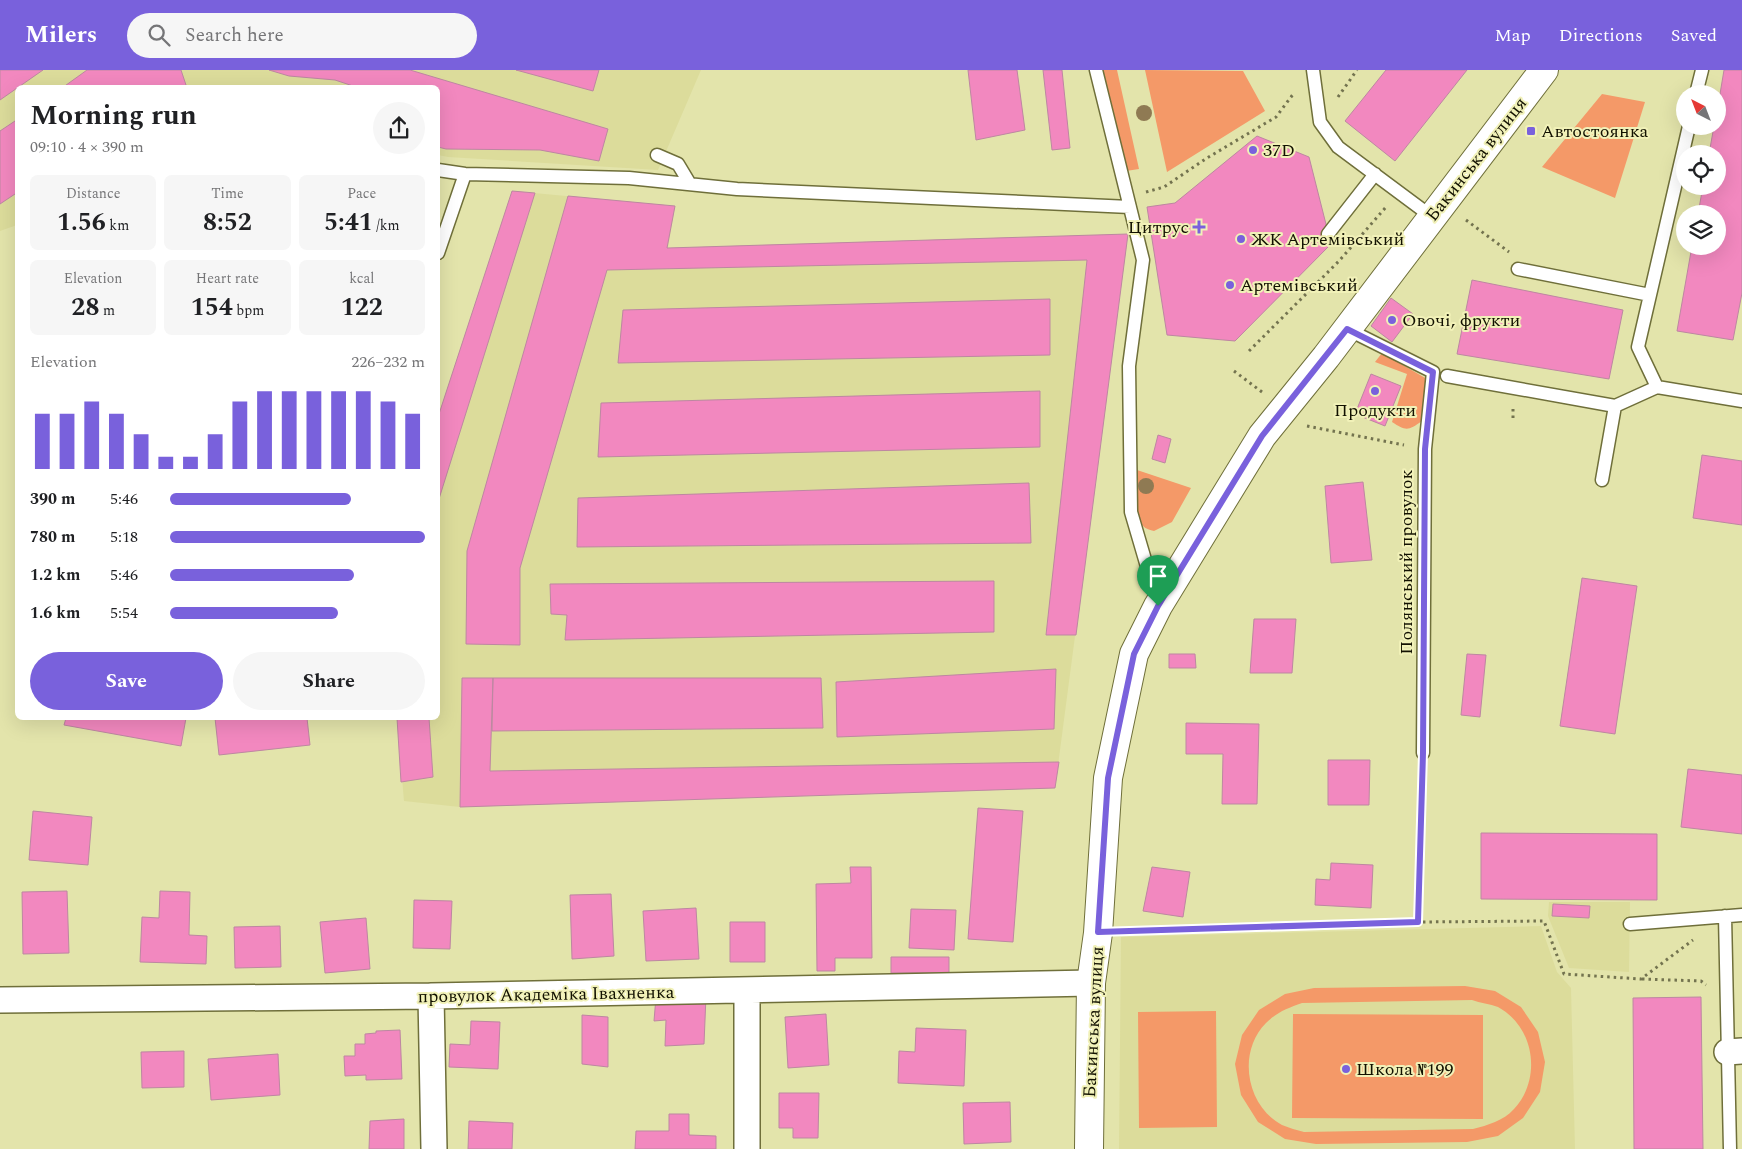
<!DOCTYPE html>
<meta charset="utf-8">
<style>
:root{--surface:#fff;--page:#f6f6f6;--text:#202124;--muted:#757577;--accent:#7961dc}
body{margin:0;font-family:Spectral,serif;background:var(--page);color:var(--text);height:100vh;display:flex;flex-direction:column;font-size:19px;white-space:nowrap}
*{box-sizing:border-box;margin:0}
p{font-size:16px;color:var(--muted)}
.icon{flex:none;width:28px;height:28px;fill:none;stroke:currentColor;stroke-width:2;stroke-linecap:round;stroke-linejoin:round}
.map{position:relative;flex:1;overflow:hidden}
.sheet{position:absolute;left:15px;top:15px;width:425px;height:635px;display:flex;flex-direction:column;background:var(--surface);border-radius:8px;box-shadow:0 5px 20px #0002}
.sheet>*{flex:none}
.needle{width:32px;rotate:318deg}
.buttons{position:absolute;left:1676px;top:15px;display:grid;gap:10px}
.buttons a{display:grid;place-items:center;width:50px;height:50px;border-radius:50%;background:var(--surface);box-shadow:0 5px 20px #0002;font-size:25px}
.pin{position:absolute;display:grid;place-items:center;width:42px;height:42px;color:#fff;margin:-51px -21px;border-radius:50% 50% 50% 0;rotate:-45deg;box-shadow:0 0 5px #0007}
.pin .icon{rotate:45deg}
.round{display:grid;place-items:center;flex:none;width:52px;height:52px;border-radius:26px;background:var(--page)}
.overview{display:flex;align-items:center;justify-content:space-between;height:85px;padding:0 15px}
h1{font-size:28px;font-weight:700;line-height:38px}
.metrics{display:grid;grid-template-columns:repeat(3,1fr);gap:8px;height:85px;padding:5px 15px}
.metrics div{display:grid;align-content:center;border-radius:8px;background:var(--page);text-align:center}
.metrics b{font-size:25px;font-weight:700}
.metrics small{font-size:14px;font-weight:400}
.metrics p{font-size:14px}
.chart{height:140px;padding:10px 15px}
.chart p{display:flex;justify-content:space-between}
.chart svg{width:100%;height:90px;margin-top:5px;stroke:var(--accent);stroke-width:6}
.action{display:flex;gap:10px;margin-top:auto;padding:10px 15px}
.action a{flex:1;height:58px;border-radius:30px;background:var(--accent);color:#fff;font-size:20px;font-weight:700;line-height:58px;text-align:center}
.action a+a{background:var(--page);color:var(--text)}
ul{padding:0 15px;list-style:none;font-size:16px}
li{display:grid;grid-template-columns:80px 60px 1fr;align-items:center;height:38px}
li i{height:12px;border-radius:6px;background:var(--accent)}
header{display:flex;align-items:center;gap:30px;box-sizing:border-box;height:70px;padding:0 25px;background:var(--accent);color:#fff}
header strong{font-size:24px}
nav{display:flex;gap:28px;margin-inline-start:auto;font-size:18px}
.search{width:350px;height:45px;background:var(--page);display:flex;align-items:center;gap:12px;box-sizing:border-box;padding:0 18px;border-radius:28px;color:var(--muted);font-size:19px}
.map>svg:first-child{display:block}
.built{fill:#dcdc9b}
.green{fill:#f49968;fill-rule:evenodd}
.building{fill:#f288bf;stroke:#bd87a1}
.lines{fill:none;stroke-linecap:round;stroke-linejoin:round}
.service-casing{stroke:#6f6f3a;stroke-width:15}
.minor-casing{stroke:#6f6f3a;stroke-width:28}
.tertiary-casing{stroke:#6f6f3a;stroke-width:30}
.path{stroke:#73734f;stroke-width:3;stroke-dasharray:2.5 4;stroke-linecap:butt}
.service{stroke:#fff;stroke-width:12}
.minor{stroke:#fff;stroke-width:25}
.tertiary{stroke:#fff;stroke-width:28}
.tree{fill:#8f7a53}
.route-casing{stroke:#fff;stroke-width:10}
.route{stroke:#7961dc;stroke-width:6}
.poi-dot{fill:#7961dc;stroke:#f1f1b8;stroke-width:2}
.labels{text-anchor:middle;stroke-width:4;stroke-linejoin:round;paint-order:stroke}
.poi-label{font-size:18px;fill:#121100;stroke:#f1f1b8;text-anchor:start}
.street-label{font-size:18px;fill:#121100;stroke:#f1f1b8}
</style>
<header>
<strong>Milers</strong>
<div class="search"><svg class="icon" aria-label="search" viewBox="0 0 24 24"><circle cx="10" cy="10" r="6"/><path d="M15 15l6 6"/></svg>Search here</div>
<nav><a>Map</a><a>Directions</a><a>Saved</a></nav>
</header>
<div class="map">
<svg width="1742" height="1079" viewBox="0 0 1742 1079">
<rect width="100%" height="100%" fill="#e3e4ab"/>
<!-- built -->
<path class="built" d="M0 0H701L658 100 448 87 438 85V18H18L17 155 0 161Z
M512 121 675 136 668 178 1128 164 1055 718 1047 717 460 737 404 731 397 648H438V347Z
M1549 832H1630L1629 902 1569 898 1548 846Z
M1541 856 1557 902 1571 918 1575 1079H1119L1121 867Z"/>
<!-- green -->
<path class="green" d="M1101 0H1117L1139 99 1126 101Z
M1145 0 1243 1 1265 41 1167 102Z
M1602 24 1645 32 1615 128 1542 97Z
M1382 283 1427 309 1422 351C1408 361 1406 361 1392 352L1407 304 1375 292Z
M1137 400 1191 418 1172 452 1154 461C1150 460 1146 459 1143 456 1131 443 1137 416 1137 400Z
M1465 916 1495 921 1521 937 1538 962 1545 992 1540 1022 1523 1048 1498 1066 1467 1072 1316 1074 1285 1069 1258 1052 1241 1025 1235 994 1242 965 1259 940 1285 924 1314 918ZM1472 930C1480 933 1490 934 1498 937 1535 957 1542 1009 1514 1039 1503 1051 1488 1055 1473 1059L1304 1062C1297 1060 1289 1058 1282 1055 1246 1036 1237 982 1266 953 1277 942 1288 938 1302 933Z
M1216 941 1217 1057 1139 1058 1138 942Z
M1293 944 1483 945V1049L1292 1048Z"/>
<!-- building -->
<path class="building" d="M0 0H43L0 30Z
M87 0H181L186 15 181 18H62Z
M269 0H410L608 59 599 91 540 80 446 79 438 77V18H359L335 10 289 6Z
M516 0H599L593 21Z
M968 0H1017L1025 60 976 70Z
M1043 0H1062L1070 78 1052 80Z
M1386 0H1467L1395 91 1345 51Z
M1724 0H1742V223L1733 270 1677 261 1692 176H1718V144H1698L1703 116H1718V84H1709L1714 56H1718V36Z
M18 49V122L0 134V61Z
M1257 66 1309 87 1331 174 1235 271 1167 265 1147 137 1175 133Z
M512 121 535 123 438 432V347Z
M568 126 675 136 667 178 1128 164 1076 565H1046L1087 190 607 200 520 498V575L466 574 467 481Z
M1472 210 1623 240 1609 309 1457 284Z
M1391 228 1413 244 1392 272 1371 256Z
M1050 229V285L618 293 623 240Z
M1371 304 1401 316 1385 356 1355 344Z
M1040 321V377L598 387 601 333Z
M1158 365 1171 369 1165 393 1152 389Z
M1702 385 1742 391V455L1693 448Z
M1363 412 1372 490 1331 493 1325 416Z
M1029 413 1031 473 577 477 578 428Z
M1582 508 1637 516 1615 664 1560 656Z
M994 511V562L565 570 567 545 551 544 550 514Z
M1254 549H1296L1292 603H1250Z
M1169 584H1195L1196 598H1169Z
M1467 584 1486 585 1480 647 1461 645Z
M1056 599 1054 659 837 667 836 612Z
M462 608H493L490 701 1059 692 1055 718 460 737Z
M493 608H821L823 658 492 661Z
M66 648H186L181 676 64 655Z
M215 648H307L310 675 219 685Z
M397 648H429L433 707 401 712Z
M1186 653 1259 654 1257 734H1222L1223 684H1186Z
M1328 690H1370L1369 735H1328Z
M1688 699 1742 705V764L1681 757Z
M978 738 1023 741 1013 872 968 869Z
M33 741 92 747 88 795 29 790Z
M1481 763 1657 764V830L1481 829Z
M1331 793 1373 795 1371 838 1315 835 1316 809 1330 810Z
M850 797H871L872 888H835V901H817L816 814 851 813Z
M1152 797 1190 802 1183 847 1143 841Z
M67 821 69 883 23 884 22 822Z
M160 821 190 822 189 865 207 866 206 894 140 892 142 847 159 848Z
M611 824 614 886 572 889 570 825Z
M414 830 452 831 450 879 413 878Z
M1553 834 1590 836 1589 848 1552 846Z
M696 838 699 889 646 891 643 841Z
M911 839 956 840 954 880 909 878Z
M366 848 370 899 325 903 320 852Z
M730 852H765V892H730Z
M280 856 281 897 235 898 234 857Z
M891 887H949V903H891Z
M706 926 704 974 665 976 666 950 654 951 656 927Z
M1701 927 1703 1079H1634L1633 928Z
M826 944 829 995 788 998 785 947Z
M582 945 608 947V997L582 994Z
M471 951 500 952 498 999 449 997 450 974 470 975Z
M916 958 966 960 964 1016 898 1013 899 981 915 982Z
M400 960 402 1009 366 1010V1005L345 1006 344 986H355V974H365V964L376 963V961Z
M184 981V1017L142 1018 141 982Z
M278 984 280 1025 211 1030 208 989Z
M779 1023H819L818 1068H793V1058H779Z
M1010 1032 1011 1072 964 1074 963 1033Z
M669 1044H689V1065L716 1066V1079H635L636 1061H669Z
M404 1049V1079H369L370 1051Z
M469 1051 513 1053 512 1079H468Z"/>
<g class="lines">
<!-- service casing -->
<g class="service-casing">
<path id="service" d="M1096 0 1143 190 1129 296 1131 442 1158 534
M1313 0 1320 52 1338 77 1424 141 1430 149
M1696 24 1702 0
M1689 56 1638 277 1657 317 1742 331
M657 85 678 94 690 114
M438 100 465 104 629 108 737 119 1130 137
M1328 164 1375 104
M438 183 465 104
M1518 199 1650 225
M1347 259 1433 302 1425 379 1423 683
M1447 306 1615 336 1657 317
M1602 410 1615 336
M1725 846 1730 1079
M1630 854 1742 845"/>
</g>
<!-- minor casing -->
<g class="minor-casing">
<path id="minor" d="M431 926 434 1079
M0 930 431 926 1091 913
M1727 982 1742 981
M747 1079V920"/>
</g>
<!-- tertiary casing -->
<g class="tertiary-casing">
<path id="tertiary" d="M1089 1079 1091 913 1098 863 1108 708 1134 584 1158 536 1262 366 1326 287 1544 0"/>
</g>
<!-- path -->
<path class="path" d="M1338 27 1357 0
M1146 122 1164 117 1207 88 1276 47 1294 23
M1466 150 1509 182
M1249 281 1339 191 1386 137
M1234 301 1262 322
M1513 339V348
M1307 356 1404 375
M1422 701 1418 852 1544 851 1564 904 1641 909 1693 870
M1125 862 1418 852
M1642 909 1701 911 1706 915"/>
<!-- service -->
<use href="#service" class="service"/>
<!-- minor -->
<use href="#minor" class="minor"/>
<!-- tertiary -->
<use href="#tertiary" class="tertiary"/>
</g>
<!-- trees -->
<g class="tree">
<circle cx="1144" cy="43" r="8"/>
<circle cx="1146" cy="416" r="8"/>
</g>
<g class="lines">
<!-- route casing -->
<g class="route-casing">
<path id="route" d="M1347 259 1433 302 1425 379 1423 683 1418 852 1098 862 1108 708 1134 584 1158 536 1262 366Z"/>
</g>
<!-- route -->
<use href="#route" class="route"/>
</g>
<!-- markers -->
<g class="poi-dot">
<rect x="1526" y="56" width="10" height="10" rx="2.5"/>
<circle cx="1253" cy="80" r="5"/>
<path d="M1196.5 149.5h5v5h5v5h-5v5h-5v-5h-5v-5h5z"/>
<circle cx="1241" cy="169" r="5"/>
<circle cx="1230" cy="215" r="5"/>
<circle cx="1392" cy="250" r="5"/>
<circle cx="1375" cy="321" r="5"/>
<circle cx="1346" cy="999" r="5"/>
</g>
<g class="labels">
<!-- poi labels -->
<g class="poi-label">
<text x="1541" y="67">Автостоянка</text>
<text x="1263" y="86">37D</text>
<text x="1189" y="163" text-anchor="end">Цитрус</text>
<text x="1251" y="175">ЖК Артемівський</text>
<text x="1240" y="221">Артемівський</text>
<text x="1402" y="256">Овочі, фрукти</text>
<text x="1375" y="346" text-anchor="middle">Продукти</text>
<text x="1356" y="1005">Школа №199</text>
</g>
<!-- street labels -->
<g class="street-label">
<text transform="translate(1476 89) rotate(-52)" y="6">Бакинська вулиця</text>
<text transform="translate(1406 492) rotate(-90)" y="6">Полянський провулок</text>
<text transform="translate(546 924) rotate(-1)" y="6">провулок Академіка Івахненка</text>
<text transform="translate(1093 952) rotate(-87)" y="6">Бакинська вулиця</text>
</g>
</g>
</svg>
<div class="buttons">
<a><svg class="needle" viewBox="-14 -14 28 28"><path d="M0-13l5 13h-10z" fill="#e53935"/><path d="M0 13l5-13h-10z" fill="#757577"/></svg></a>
<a><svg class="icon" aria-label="locate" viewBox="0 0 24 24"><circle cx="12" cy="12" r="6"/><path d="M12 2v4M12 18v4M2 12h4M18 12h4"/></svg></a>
<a><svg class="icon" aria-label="layers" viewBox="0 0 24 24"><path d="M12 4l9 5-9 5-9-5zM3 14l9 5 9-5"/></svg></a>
</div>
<div class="pin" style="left:1158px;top:536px;background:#1e9e55"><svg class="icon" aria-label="arrive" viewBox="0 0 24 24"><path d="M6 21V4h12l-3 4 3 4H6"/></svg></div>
<section class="sheet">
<div class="overview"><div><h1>Morning run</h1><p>09:10 · 4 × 390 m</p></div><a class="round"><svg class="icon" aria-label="share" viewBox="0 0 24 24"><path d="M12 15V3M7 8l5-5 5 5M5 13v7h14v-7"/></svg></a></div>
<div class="metrics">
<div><p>Distance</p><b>1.56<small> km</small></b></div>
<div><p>Time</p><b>8:52</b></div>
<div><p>Pace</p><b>5:41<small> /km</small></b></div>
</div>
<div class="metrics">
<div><p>Elevation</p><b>28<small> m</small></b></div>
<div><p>Heart rate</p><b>154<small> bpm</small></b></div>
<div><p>kcal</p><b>122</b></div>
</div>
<div class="chart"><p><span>Elevation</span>226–232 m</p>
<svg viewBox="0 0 160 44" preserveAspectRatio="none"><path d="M5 44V17M15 44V17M25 44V11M35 44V17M45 44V27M55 44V38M65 44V38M75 44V27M85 44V11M95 44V6M105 44V6M115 44V6M125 44V6M135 44V6M145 44V11M155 44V17"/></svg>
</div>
<ul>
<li><b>390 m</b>5:46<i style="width:71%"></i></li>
<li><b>780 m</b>5:18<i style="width:100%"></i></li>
<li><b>1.2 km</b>5:46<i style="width:72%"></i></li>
<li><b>1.6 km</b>5:54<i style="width:66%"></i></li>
</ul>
<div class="action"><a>Save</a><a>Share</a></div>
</section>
</div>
